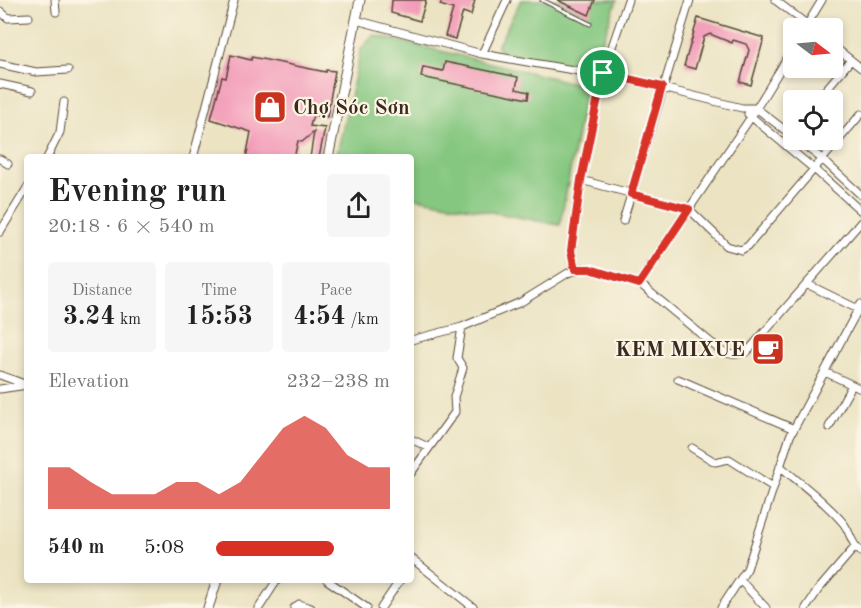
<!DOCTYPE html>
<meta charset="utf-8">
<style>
:root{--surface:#fff;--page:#f6f6f6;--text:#222;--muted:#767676;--accent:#d93025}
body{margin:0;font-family:"Old Standard TT",serif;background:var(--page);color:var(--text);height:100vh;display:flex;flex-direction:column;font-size:22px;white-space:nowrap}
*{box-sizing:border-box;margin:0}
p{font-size:20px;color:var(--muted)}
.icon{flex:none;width:33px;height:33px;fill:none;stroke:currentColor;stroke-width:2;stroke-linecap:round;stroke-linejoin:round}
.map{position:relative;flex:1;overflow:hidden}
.side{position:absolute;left:24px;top:154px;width:390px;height:429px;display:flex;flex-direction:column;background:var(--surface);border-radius:6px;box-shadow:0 3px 9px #0003}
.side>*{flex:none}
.needle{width:39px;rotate:106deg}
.controls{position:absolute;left:783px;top:18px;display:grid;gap:12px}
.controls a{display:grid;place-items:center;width:60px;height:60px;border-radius:6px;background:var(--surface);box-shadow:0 3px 9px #0003;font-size:30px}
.pin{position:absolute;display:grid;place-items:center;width:51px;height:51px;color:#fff;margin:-26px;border:3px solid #fff;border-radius:50%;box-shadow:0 2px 6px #0007}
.round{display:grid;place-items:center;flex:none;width:63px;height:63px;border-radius:6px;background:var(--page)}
.head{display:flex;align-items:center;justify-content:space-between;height:102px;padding:0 24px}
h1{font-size:33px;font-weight:600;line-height:45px}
.stats{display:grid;grid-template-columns:repeat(3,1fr);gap:9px;height:102px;padding:6px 24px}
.stats div{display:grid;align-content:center;border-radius:6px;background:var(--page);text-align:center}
.stats b{font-size:26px;font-weight:600}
.stats small{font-size:16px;font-weight:400}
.stats p{font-size:16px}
.chart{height:168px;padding:12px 24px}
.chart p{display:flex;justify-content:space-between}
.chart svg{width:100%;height:108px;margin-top:6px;fill:var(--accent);opacity:.7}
ul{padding:0 24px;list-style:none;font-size:20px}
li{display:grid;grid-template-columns:96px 72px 1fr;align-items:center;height:45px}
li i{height:15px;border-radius:8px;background:var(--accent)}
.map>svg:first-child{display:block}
.green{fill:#85c780;stroke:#60784f;stroke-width:1.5}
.building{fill:#f39cb9}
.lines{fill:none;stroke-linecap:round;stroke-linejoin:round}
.service-casing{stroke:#554637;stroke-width:5}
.minor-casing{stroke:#554637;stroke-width:9}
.secondary-casing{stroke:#554637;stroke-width:11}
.service{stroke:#fff;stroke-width:3}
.minor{stroke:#fff;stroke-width:7}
.secondary{stroke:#fff;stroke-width:9}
.route-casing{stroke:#fff;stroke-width:12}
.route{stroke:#d93025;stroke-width:8}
.labels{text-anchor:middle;stroke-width:4.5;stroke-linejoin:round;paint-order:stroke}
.poi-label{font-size:21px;font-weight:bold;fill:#3b2a1e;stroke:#fcf5e5;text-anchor:start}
</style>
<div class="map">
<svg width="861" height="608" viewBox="0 0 861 608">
<rect width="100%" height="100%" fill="#fcf5e5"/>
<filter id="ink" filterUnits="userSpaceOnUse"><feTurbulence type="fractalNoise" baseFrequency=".0167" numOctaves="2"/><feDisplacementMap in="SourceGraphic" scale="12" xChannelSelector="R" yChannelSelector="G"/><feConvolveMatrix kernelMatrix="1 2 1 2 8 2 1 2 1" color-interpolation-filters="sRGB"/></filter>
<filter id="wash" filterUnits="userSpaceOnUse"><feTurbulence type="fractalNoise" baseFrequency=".008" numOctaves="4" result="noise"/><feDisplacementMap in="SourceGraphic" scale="24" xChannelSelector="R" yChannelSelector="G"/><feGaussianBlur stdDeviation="1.35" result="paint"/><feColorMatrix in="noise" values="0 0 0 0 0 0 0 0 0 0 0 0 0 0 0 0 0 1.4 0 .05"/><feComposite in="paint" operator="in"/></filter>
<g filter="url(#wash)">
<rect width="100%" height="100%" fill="#ebe3c2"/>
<!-- green -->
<path class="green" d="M521 0H617L592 70 504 55 497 47Z
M374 35 586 86 560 225 411 197V158H336L361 49Z"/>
<g id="blocks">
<!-- building -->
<path class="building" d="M392 0H426L420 21 391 13Z
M442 0H475L471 15 463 12 455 39 445 36 453 9 440 5Z
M557 0H595L589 15Z
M698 18 764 38 751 85 740 82 749 50 746 44 733 40 732 43 710 34 704 37 695 69 684 66Z
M231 55 251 60 252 57 326 72V70L335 71 327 117 313 115 310 126 325 128 319 158H310L314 132 302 142 298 141 294 158H246L251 132 211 119 222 77 226 78Z
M445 62 518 77 516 89 529 92 528 99 421 77 423 67 443 71Z"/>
</g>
</g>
<g filter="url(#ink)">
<use href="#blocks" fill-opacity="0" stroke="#554637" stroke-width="1.5"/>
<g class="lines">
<!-- service casing -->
<g class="service-casing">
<path id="service" d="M542 0 590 24"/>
</g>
<!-- minor casing -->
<g class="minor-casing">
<path id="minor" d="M55 0 56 12
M775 0 812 28
M0 11 8 18 29 17
M356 20 482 54 579 71 603 73 742 108H756L794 137
M805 28 822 0
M832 45 861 68
M482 54 507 0
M0 64 36 72 68 70
M0 84 32 91
M817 100 851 60
M748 114 814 169 861 211
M797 140 822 159 861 195
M47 158 60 132 64 102
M193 158 234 0
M0 159 8 164
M581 180 689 209 727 246 741 250 748 246 861 114
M623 221 690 0
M0 232 27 188
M575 269 571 251 581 180 603 73 628 0
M639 283 751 117 794 47
M807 284 858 309
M411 340 462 327 521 302 568 273 583 268 639 283 720 350C730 356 736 355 747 352L861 222
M825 372 861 389
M0 375 27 385
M678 379 794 429
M0 389 27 385
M829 427 852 385
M411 439 428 447
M692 448 715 462 729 459 773 487
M780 466C801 484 826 502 844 524 851 534 851 544 861 552
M411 473 455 412 454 397 463 368 457 358 462 327
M411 558 474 608
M327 580 367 608
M740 580 766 608
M259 608 277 580
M294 608 299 604 311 608
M381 608 400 580
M721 608 747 569 790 436 861 304
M806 608 818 590 855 547"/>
</g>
<!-- secondary casing -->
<g class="secondary-casing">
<path id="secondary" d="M328 158 360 0
M208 608 217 580"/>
</g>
<!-- service -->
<use href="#service" class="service"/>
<!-- minor -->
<use href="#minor" class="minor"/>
<!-- secondary -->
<use href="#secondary" class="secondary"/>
</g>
</g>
<g class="lines" filter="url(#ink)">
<!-- route casing -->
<g class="route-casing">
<path id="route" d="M603 73 662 87 631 194 689 209 639 284 590 269H575L571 251 581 180Z"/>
</g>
<!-- route -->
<use href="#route" class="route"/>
</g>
<!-- icons -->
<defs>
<g id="shop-square" transform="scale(1.725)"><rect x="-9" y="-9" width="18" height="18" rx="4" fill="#c8321e" stroke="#fcf5e5"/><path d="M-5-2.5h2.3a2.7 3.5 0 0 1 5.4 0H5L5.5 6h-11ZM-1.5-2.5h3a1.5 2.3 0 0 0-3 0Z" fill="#fff"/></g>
<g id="cafe-square" transform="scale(1.725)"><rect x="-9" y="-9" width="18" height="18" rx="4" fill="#c8321e" stroke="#fcf5e5"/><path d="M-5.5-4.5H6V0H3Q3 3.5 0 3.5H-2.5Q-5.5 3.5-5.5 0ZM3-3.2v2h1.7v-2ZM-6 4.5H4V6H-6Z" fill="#fff"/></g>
</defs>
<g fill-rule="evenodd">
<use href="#shop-square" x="270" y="107"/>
<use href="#cafe-square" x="768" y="349"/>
</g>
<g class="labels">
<!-- poi labels -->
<g class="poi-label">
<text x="293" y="114">Chợ Sóc Sơn</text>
<text x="745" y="356" text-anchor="end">KEM MIXUE</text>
</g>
</g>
</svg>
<div class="controls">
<a><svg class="needle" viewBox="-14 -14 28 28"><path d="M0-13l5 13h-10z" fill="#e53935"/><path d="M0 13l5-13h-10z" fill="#767676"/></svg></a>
<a><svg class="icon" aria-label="locate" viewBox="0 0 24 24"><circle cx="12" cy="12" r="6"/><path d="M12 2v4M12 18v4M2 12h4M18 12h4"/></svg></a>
</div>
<div class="pin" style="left:603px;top:73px;background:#1e9e55"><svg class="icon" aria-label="arrive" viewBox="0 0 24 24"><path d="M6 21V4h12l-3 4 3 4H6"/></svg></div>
<section class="side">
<div class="head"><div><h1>Evening run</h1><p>20:18 · 6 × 540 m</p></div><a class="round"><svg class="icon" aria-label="share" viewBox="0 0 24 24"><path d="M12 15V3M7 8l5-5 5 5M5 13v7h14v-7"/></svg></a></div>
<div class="stats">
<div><p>Distance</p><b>3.24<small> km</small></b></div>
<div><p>Time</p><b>15:53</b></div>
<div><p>Pace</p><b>4:54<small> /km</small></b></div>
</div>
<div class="chart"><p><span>Elevation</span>232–238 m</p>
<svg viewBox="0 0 160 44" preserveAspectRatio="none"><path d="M0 44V27L10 27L20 33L30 38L40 38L50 38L60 33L70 33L80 38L90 33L100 22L110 11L120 6L130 11L140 22L150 27L160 27V44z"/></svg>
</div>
<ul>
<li><b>540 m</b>5:08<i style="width:68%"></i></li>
</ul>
</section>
</div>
